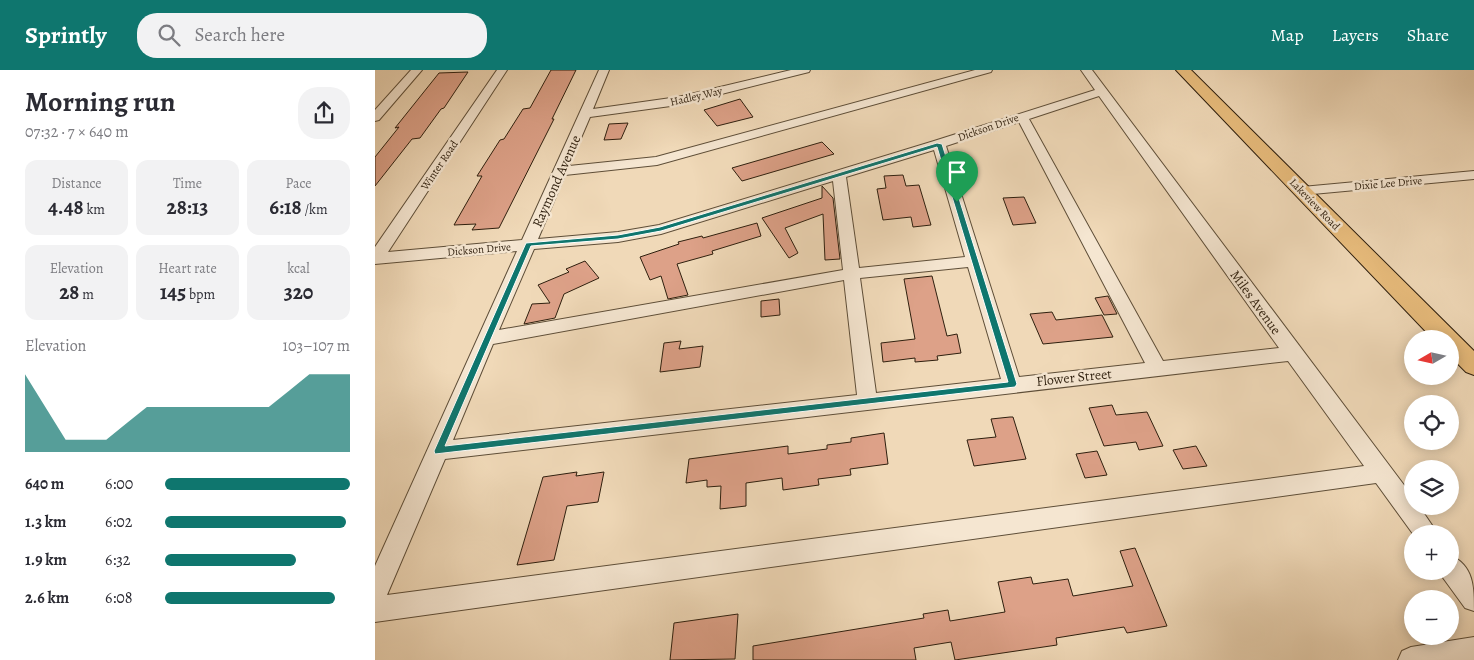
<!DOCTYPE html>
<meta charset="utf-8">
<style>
:root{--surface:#fff;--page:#f2f2f3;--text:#2b2b33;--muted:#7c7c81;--accent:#0f766e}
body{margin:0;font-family:Alegreya,serif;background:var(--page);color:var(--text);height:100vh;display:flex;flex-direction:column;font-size:19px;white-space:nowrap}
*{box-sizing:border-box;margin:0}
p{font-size:16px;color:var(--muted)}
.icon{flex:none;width:28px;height:28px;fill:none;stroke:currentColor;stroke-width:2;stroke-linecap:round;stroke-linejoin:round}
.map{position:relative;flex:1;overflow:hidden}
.details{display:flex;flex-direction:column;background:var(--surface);width:375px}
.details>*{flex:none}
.needle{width:32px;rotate:261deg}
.buttons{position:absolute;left:1029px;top:260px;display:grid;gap:10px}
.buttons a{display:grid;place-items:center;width:55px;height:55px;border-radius:50%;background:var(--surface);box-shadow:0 2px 12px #0003;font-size:25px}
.pin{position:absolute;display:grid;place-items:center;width:42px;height:42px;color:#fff;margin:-51px -21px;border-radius:50% 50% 50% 0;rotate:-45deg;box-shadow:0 0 5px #0007}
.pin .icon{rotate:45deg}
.round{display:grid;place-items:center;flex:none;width:52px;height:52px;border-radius:20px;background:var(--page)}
.headline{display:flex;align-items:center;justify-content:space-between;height:85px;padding:0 25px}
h1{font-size:28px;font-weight:600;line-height:38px}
.metrics{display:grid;grid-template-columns:repeat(3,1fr);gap:8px;height:85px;padding:5px 25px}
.metrics div{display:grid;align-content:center;border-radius:12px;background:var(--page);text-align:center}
.metrics b{font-size:21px;font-weight:600}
.metrics small{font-size:14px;font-weight:400}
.metrics p{font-size:14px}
.chart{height:140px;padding:10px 25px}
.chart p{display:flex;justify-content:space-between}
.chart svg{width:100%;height:90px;margin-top:5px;fill:var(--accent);opacity:.7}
ul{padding:0 25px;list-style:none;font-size:16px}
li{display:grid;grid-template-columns:80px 60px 1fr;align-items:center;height:38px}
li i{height:12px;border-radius:6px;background:var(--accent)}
header{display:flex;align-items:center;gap:30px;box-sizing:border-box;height:70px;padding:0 25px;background:var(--accent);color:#fff}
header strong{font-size:24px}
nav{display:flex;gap:28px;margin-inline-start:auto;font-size:18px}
.search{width:350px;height:45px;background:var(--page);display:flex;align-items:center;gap:12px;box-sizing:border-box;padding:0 18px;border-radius:20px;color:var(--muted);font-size:19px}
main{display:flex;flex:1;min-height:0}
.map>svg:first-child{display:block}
.building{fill:#dda188;stroke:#2e1f0e}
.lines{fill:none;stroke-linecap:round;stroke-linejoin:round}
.minor-casing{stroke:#5e4e38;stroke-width:2}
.major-casing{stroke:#2e1f0e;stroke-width:2}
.minor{fill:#f5e6d1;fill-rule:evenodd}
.major{fill:#e8bc7c;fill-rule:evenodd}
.route{fill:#0f766e;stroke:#fff;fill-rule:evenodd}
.labels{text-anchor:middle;stroke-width:5;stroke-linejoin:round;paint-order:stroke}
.far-street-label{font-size:11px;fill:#2e1f0e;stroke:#f5e6d1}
.street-label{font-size:14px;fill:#2e1f0e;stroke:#f5e6d1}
</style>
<header>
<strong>Sprintly</strong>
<div class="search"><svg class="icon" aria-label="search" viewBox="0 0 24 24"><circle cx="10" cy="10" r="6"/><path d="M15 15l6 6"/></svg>Search here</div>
<nav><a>Map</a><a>Layers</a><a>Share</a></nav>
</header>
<main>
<section class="details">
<div class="headline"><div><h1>Morning run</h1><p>07:32 · 7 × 640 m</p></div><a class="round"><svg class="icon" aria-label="share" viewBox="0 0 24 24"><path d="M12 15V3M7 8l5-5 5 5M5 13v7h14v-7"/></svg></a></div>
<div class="metrics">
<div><p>Distance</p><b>4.48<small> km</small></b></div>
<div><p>Time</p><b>28:13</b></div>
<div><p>Pace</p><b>6:18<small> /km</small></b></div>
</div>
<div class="metrics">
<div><p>Elevation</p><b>28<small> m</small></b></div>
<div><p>Heart rate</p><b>145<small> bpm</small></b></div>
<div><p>kcal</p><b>320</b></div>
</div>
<div class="chart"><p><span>Elevation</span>103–107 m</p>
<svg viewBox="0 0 160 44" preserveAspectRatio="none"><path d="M0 44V6L10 22L20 38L30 38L40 38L50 30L60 22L70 22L80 22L90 22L100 22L110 22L120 22L130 14L140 6L150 6L160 6V44z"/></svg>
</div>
<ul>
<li><b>640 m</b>6:00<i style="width:100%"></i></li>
<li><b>1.3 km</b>6:02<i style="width:98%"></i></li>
<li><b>1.9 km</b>6:32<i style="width:71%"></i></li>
<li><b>2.6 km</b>6:08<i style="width:92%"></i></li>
</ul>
</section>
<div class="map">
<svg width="1099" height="590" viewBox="0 0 1099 590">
<rect width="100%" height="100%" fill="#f0d9b8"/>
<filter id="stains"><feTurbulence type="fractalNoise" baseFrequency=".004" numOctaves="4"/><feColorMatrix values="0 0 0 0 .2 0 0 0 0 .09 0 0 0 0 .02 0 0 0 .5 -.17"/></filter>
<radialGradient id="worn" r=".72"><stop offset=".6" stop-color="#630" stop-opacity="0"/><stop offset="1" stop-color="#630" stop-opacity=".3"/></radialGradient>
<!-- building -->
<path class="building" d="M176 0H201L177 49H179L124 158 97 160 101 154 79 155 107 106H102L125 70 129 69 148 39 155 38Z
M93 2 69 38 66 39 45 68 37 69 0 116V87L24 57 20 58 64 3Z
M365 29 378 47 342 56 329 40Z
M253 53 246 69 229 70 234 54Z
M447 72 459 84 367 111 357 98Z
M528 105 531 116 544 115 556 155 538 157 536 147 508 150 502 119 511 118 509 106Z
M447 116 458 128 465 189 450 190 448 144 410 158 423 183 414 188 387 148 447 128Z
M649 127 661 153 638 155 628 128Z
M382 153 386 166 337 181 338 184 302 194 313 225 293 229 286 206 275 210 265 187 304 174 303 172 327 166 328 168Z
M210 191 224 208 189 224 180 248 149 254 157 234 175 233 163 215 194 202 191 199Z
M557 206 572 266 582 264 586 283 562 286 563 290 540 292V288L508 292 506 273 540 269 529 209Z
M733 226 742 244 729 245 720 228Z
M404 229 405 245 386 247V231Z
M677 242 681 250 727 245 738 267 668 274 655 244Z
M306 271 304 279 328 276 325 297 285 302 289 273Z
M737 335 741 345 772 342 788 376 764 380 761 372 729 376 714 338Z
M635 347H638L651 389 599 396 592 370 621 367 616 349Z
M509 363 513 394 475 399 476 405 443 409 444 415 408 420 407 408 371 413V436L345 439 346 416 332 417V410L311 413 314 389 413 376V384L452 379V375L476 372V368Z
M821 376 832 396 808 399 798 380Z
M722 381 732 405 710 408 701 384Z
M202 402 201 406 229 402 223 432 192 436 179 490 142 495 168 407Z
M760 478 792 556 752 563 749 557 681 568 682 575 580 590 576 572 539 578 541 590H378V576L549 548 548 544 573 540 575 551 630 542 623 512 656 507 658 514 693 509 698 526 758 516 745 481Z
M363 544 360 589 295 590 299 553Z"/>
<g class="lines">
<!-- minor casing -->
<g class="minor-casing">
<path id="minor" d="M36 0H47L4 50 0 51V40Z
M122 0H132L13 182 147 170 224 0H234L218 39 303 27 416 0H435L434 2 303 35 215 47 194 96 281 87 600 0H617L616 2 282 95 190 105 163 169 243 162 284 155 559 71 720 20 706 0H717L1038 427V436H1044L1063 464H1038L1001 413 0 552V496L142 181 0 194V177ZM724 26 904 278 788 291 654 49ZM644 52 770 293 644 307 571 76ZM559 80 590 187 484 198 471 107ZM458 111 468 200 124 260 159 179 243 172 286 164ZM593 197 626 309 501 323 485 208ZM469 210 482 325 78 370 118 274ZM913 291 989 396 12 525 70 389Z
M1099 101V109L927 125 922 124 920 121 922 118 927 117Z
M1075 485C1099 496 1099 517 1099 541L1090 538 1066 505 1065 501H1075Z
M1099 567V590H1023L1027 581 1036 577Z"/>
</g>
<!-- major casing -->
<g class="major-casing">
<path id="major" d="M801 0H816L1099 281V305L1091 302 1075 286V269H1058Z"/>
</g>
<!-- minor -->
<use href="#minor" class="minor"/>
<!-- major -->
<use href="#major" class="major"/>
</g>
<!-- route -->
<path class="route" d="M562 73 567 74 642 314 640 317 60 384 59 381 151 173 243 165 285 157ZM562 77 633 312 70 376 156 176 243 169 286 161Z"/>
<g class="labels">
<!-- far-street labels -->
<g class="far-street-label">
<text transform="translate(321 26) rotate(-13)" y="4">Hadley Way</text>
<text transform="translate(613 57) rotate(-19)" y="4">Dickson Drive</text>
<text transform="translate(64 95) rotate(-56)" y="4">Winter Road</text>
<text transform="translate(1013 113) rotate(-5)" y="4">Dixie Lee Drive</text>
<text transform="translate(940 134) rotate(46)" y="4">Lakeview Road</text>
<text transform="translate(104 179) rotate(-5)" y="4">Dickson Drive</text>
</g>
<!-- street labels -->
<g class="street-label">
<text transform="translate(181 111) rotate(-66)" y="5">Raymond Avenue</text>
<text transform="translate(881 232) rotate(54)" y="5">Miles Avenue</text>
<text transform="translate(699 307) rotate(-6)" y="5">Flower Street</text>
</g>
</g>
<rect width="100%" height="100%" filter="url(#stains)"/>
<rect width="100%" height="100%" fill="url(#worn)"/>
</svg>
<div class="buttons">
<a><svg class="needle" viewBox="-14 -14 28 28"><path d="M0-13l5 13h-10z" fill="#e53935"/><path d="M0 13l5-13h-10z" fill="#7c7c81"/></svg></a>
<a><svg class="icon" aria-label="locate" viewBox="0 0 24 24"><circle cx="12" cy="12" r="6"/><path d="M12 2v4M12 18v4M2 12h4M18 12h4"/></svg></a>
<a><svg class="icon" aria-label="layers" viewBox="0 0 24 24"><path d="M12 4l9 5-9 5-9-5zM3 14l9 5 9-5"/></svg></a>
<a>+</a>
<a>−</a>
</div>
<div class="pin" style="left:582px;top:132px;background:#1e9e55"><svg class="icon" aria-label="arrive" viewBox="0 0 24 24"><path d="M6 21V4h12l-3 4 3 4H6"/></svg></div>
</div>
</main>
